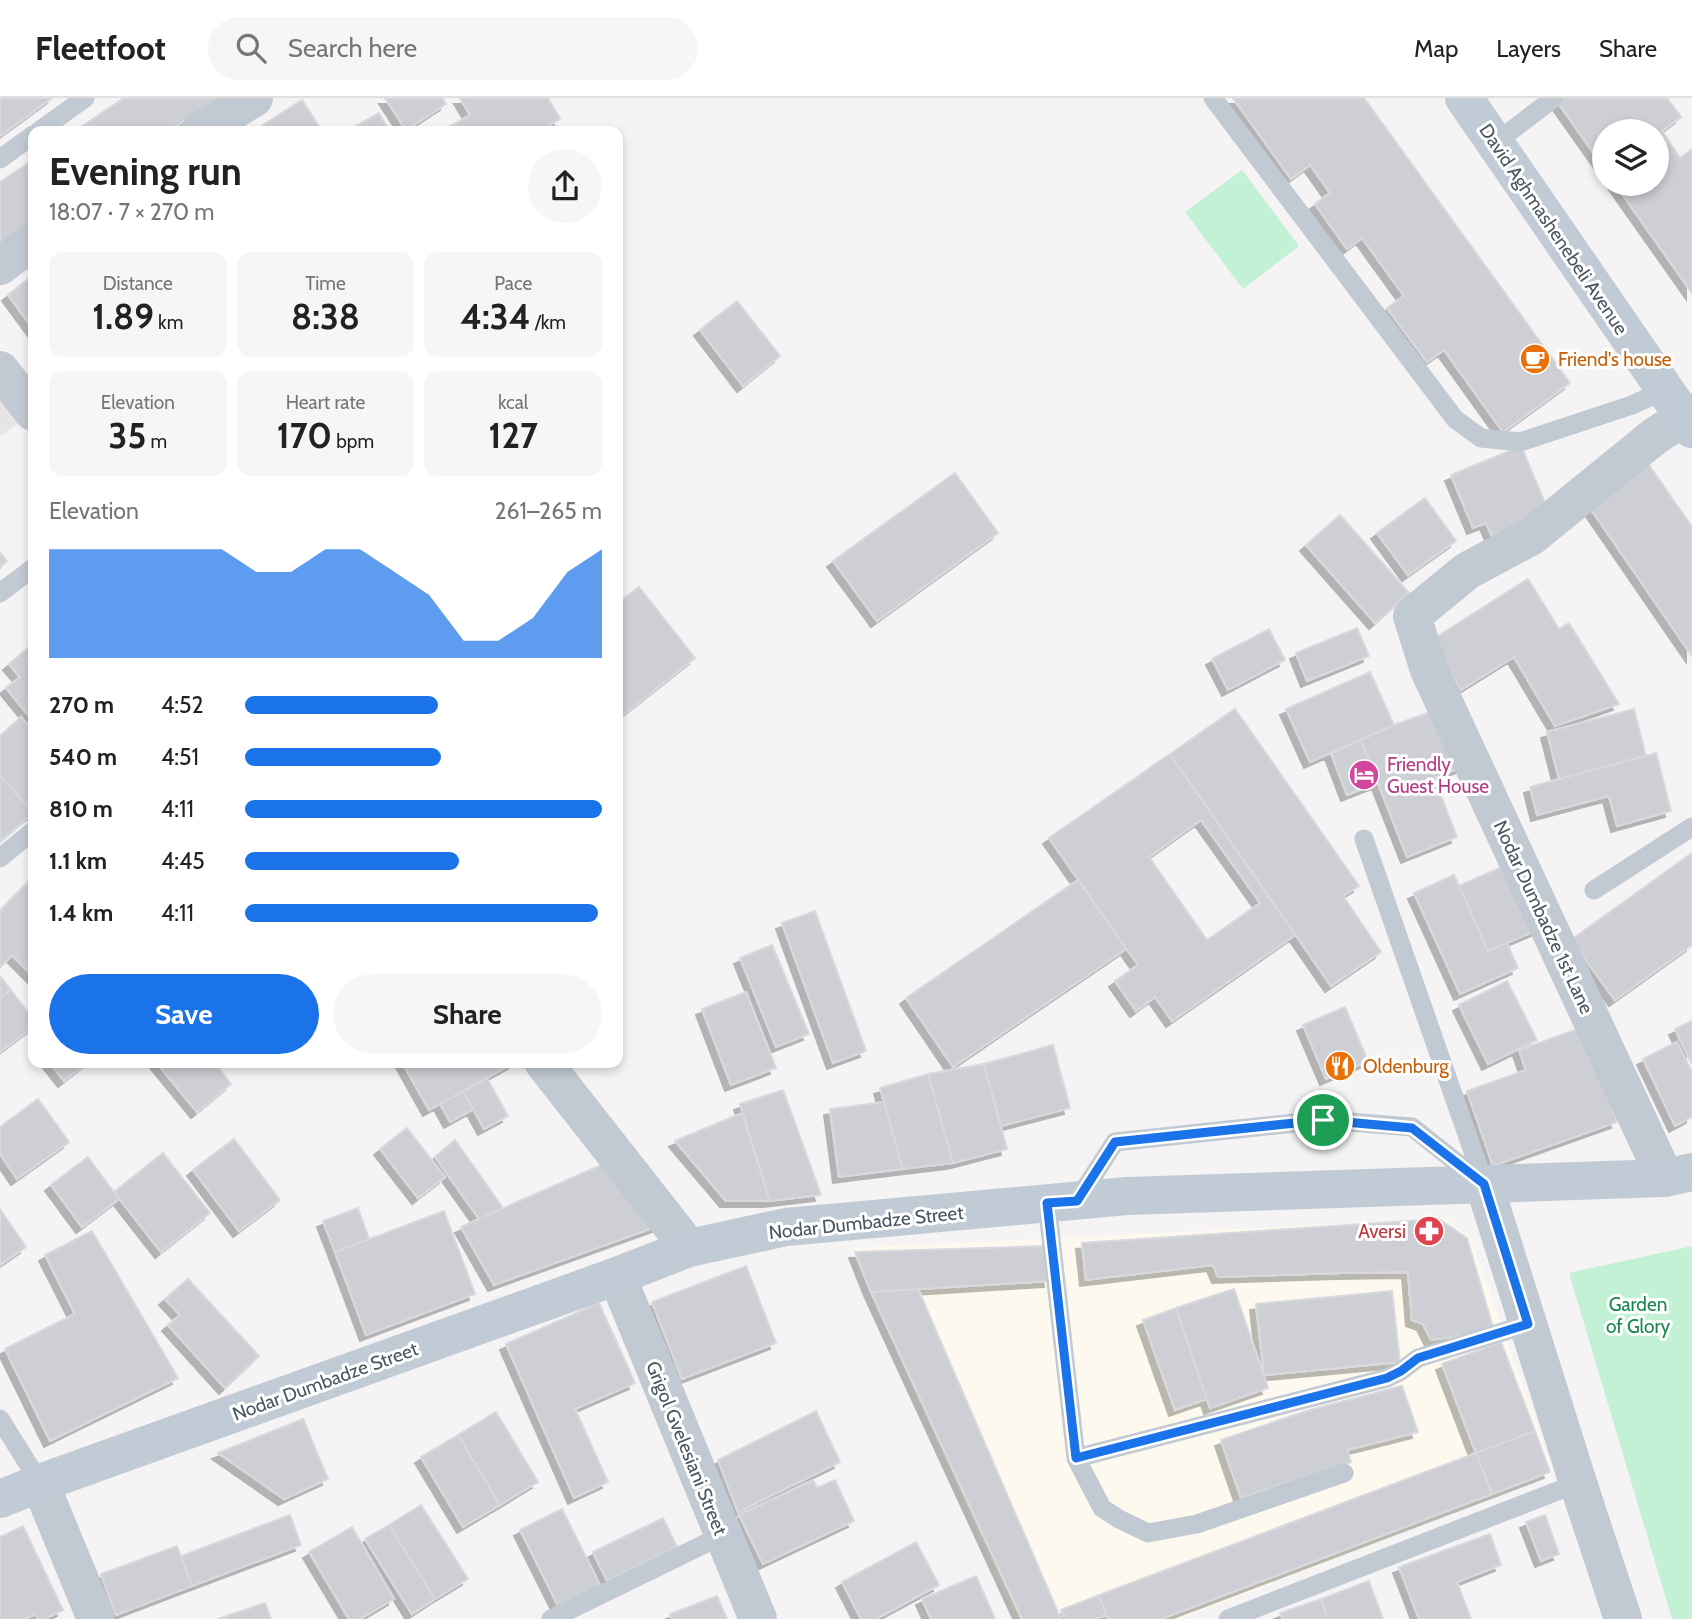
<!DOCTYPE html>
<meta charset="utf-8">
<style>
:root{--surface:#fff;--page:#f6f6f6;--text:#222;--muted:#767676;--line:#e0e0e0;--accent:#1a73e8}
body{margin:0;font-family:Cabin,sans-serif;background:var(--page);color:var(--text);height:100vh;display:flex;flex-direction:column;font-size:26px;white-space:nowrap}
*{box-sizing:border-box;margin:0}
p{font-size:23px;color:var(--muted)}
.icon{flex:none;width:38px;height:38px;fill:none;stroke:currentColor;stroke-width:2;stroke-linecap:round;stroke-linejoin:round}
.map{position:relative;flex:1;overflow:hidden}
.drawer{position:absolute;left:28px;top:28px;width:595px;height:942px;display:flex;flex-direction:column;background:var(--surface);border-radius:14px;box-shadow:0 4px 10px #0003}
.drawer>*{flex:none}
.tools{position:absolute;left:1592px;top:21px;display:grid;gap:14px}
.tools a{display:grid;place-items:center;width:77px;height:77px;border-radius:50%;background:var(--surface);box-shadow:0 4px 10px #0003;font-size:35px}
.pin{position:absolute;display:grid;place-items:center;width:60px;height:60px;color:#fff;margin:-30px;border:4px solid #fff;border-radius:50%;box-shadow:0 2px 7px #0007}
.round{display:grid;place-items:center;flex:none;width:74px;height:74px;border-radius:37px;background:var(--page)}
.overview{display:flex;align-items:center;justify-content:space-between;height:119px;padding:0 21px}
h1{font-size:38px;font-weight:700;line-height:52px}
.metrics{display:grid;grid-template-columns:repeat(3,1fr);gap:10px;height:119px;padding:7px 21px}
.metrics div{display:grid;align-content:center;border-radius:14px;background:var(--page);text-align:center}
.metrics b{font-size:35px;font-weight:700}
.metrics small{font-size:19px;font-weight:400}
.metrics p{font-size:19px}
.chart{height:196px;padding:14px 21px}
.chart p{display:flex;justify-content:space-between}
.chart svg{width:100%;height:126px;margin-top:7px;fill:var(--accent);opacity:.7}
.action{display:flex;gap:14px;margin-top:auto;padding:14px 21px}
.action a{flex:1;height:80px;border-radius:42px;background:var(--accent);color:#fff;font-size:28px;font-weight:700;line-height:80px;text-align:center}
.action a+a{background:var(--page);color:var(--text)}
ul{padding:0 21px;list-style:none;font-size:23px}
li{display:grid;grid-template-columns:112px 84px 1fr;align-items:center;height:52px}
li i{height:18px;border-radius:9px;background:var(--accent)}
header{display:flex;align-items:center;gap:42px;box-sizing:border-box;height:98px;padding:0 35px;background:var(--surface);border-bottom:2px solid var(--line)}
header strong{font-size:33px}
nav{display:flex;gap:38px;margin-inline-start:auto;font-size:24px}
.search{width:490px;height:63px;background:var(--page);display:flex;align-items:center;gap:18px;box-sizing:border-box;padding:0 24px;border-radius:38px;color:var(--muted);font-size:26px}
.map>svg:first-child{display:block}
.commercial{fill:#fdf9ef}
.education{fill:#e6e4e5}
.green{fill:#c3f1d5}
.building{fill:#cdcfd5;stroke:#d7d9de;stroke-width:2;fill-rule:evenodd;filter:url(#shadow)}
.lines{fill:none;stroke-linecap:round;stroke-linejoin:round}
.service{stroke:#c1cad2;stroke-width:19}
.minor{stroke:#c1cad2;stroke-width:38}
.secondary{stroke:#c1cbd6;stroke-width:38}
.route-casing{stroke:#fff;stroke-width:14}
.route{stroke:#1a73e8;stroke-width:9}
.labels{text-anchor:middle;stroke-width:6;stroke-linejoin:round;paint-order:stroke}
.street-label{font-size:19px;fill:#4a5661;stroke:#fff}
.food-label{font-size:19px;fill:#c56008;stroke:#fff;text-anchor:start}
.hotel-label{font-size:19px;fill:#b23c85;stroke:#fff;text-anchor:start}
.health-label{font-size:19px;fill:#be3a42;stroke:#fff;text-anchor:end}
.park-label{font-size:19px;fill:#17864f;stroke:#fff}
</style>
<header>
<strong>Fleetfoot</strong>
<div class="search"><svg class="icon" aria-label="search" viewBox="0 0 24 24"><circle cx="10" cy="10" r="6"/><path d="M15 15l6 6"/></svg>Search here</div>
<nav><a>Map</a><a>Layers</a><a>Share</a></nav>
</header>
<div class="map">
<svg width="1692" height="1521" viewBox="0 0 1692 1521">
<defs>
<filter id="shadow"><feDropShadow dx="-6" dy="6" stdDeviation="0" flood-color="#0004"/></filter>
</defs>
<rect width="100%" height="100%" fill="#f5f3f3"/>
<!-- commercial -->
<path class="commercial" d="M1447 1121 1471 1141 1554 1376 1180 1521H1016L850 1150Z"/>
<!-- education -->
<path class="education" d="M0 272 33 315 0 338Z"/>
<!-- green -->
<path class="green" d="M1242 72 1299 148 1243 191 1185 114Z
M1692 1148V1521H1672L1569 1175Z"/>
<!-- building -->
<path class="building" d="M0 0H52L0 38Z
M124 0H218L169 33H75Z
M385 0H442L446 6 406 32Z
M460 0H548L560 21 539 33H442L470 17Z
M1233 0H1364L1570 285 1503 334 1444 252 1427 264 1387 210 1404 198 1362 140 1347 151 1315 106 1330 95 1310 67 1291 81Z
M1559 0H1667L1681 19 1662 33 1680 60 1692 51V195L1615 86H1657V33H1605V71L1556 2Z
M302 2 322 33H254Z
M379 15 389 33H347Z
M33 62V125L0 148V84Z
M33 177V231L8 197Z
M737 203 780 258 743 288 700 232Z
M1521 348 1550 417 1493 441 1486 425 1473 430 1451 377Z
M1647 364 1692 429V558L1586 404Z
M955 375 998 435 877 523 833 463Z
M1425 400 1456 443 1408 477 1377 435Z
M1340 417 1409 495 1375 525 1306 447Z
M0 455 7 463 0 469Z
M1528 481 1559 531 1569 525 1619 606 1555 628 1514 559 1461 592 1430 543Z
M639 489 695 560 618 621V505Z
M1357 530 1369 558 1307 583 1296 555Z
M1269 531 1285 562 1228 592 1212 561Z
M29 549 33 553V623L6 590 20 579 9 566Z
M1370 574 1394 627 1310 664 1286 611Z
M1235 611 1359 788 1343 798 1381 854 1331 888 1170 656Z
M1439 611 1462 669 1434 680 1457 739 1407 759 1361 642 1394 627Z
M1634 611 1646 658 1559 681 1547 634Z
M21 619 33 633V715L0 677V638Z
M1361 642 1378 685 1347 697 1331 655Z
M1656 655 1671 713 1617 728 1609 698 1537 717 1530 689Z
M1170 656 1295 837 1172 923 1155 899 1136 913 1115 883 1138 867 1049 740ZM1201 722 1260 805 1207 842 1149 759Z
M0 677 33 715 0 743Z
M1692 755V847L1615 902 1571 842Z
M1508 766 1537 832 1488 853 1459 788Z
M1454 777 1488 853 1507 845 1518 870 1460 896 1414 795Z
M30 782 33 785V878L12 857 0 869V813Z
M1078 782 1126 851 953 969 906 900Z
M815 813 866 953 833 965 782 825Z
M772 847 809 936 776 949 740 860Z
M0 878 11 892 0 900Z
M1507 883 1537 942 1488 966 1459 907Z
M11 892 33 921V929L0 954V900Z
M746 894 776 970 731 987 702 911Z
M1345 909 1368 963 1326 981 1303 927Z
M1692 923V966L1675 931Z
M1583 929 1617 1024 1493 1068 1467 993 1526 972 1519 952Z
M1677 944 1692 974V1019L1675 1028 1643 961Z
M1053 947 1070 1010 1001 1028 984 966Z
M49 964H88L64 983Z
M156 964H214L231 986 197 1014Z
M402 964H514V965L429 1012Z
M984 966 1007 1051 953 1065 928 976Z
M928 976 953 1065 903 1071 880 990Z
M487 980 508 1018 484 1031 463 993Z
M783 992 821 1097 770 1103 740 1006Z
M463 993 473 1011 450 1024 440 1006Z
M38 1001 69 1044 17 1081 0 1056V1029Z
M884 1004 903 1071 839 1079 830 1011Z
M742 1015 770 1103H726L675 1043Z
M407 1030 445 1079 418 1100 380 1051Z
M234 1041 280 1102 239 1133 193 1072Z
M455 1042 503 1110 479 1121 435 1059Z
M163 1055 210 1115 161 1154 114 1094Z
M88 1059 119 1101 82 1129 51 1087Z
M608 1064 658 1128 494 1187 461 1129Z
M358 1110 369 1141 335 1154 323 1123Z
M0 1111 26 1149 0 1167Z
M444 1113 475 1196 366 1237 335 1154Z
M1439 1121 1467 1140 1494 1233 1431 1242 1423 1226 1412 1222 1408 1174 1341 1175 1218 1179 1213 1167 1086 1182 1082 1145Z
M92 1133 178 1280 50 1343 5 1251 75 1216 45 1157Z
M1046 1148 1050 1183 871 1194 855 1154Z
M746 1168 776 1245 682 1281 652 1204Z
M188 1181 259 1258 225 1290 168 1227 180 1217 165 1201Z
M918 1191 1061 1521H1022L871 1194Z
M1234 1191 1268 1290 1210 1310 1176 1210Z
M1392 1193 1400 1264 1264 1277 1256 1206Z
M599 1205 635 1285 575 1311 608 1384 574 1400 506 1246Z
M1176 1210 1207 1301 1175 1312 1143 1222Z
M1501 1244 1535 1333 1476 1355 1442 1266Z
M1402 1288 1418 1334 1347 1352 1351 1364 1241 1400 1221 1342 1306 1313Z
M816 1313 840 1364 738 1414 718 1362Z
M496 1314 538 1384 500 1407 458 1337Z
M303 1321 328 1381 284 1401 218 1355Z
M1535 1333 1550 1374 1492 1396 1476 1355Z
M458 1337 500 1407 463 1429 421 1359Z
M1476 1355 1492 1396 1161 1521H1108L1099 1497Z
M813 1382 817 1390 835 1382 854 1423 763 1466 739 1417Z
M421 1407 468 1481 435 1501 389 1427Z
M562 1411 601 1489 559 1510 520 1432Z
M290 1417 301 1447 192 1488 181 1458Z
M1545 1417 1559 1456 1541 1463 1526 1424Z
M663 1420 677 1449 607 1483 593 1454Z
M389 1427 435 1501 412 1516 365 1441Z
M23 1428 63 1512 45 1521H38L35 1516 25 1521H0V1439Z
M352 1429 394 1501 360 1521H349L309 1454Z
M1490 1436 1501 1467 1457 1484 1471 1521H1419L1399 1469Z
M916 1444 939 1487 876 1521H861L842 1484Z
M177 1448 192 1488 116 1517 101 1476Z
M976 1478 995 1521H931L922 1501Z
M1369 1483 1383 1521H1328L1321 1501Z
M1099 1497 1106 1517 1094 1521H1065L1061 1512Z
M717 1498 727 1521H672L670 1516Z
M1321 1501 1328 1521H1283L1280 1515Z
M265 1505 271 1521H218Z"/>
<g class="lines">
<!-- service -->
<path class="service" d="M1213 0 1455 321 1481 340 1520 344 1632 307 1665 292
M39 33 85 0
M1495 45 1554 0
M0 61 33 37
M0 495 33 470
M1364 741 1484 1085
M0 760 33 733
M1594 792 1692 729
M1077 1103 1115 1044 1323 1022 1412 1029 1481 1084
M1047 1105 1076 1360 1102 1410 1119 1421 1148 1435 1197 1426 1344 1375
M0 1321 40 1385
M1076 1360 1387 1280 1401 1273 1418 1260 1528 1226
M551 1521 723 1437
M1228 1521 1578 1385"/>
<!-- minor -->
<path class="minor" d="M200 33 254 0
M0 168 33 143
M0 272 33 314
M543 964 689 1150
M1665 1080 1429 572 1412 518 1467 473 1532 438 1655 338 1692 314
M1484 1086 1578 1385 1623 1521
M617 1178 758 1521
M40 1385 96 1521"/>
<!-- secondary -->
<path class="secondary" d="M1464 0 1692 331
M0 1401 40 1385 617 1178 689 1150 786 1129 1127 1098 1665 1080 1692 1074"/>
</g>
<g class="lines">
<!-- route casing -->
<g class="route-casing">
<path id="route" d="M1323 1022 1412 1030 1484 1086 1528 1226 1418 1260 1401 1273 1387 1280 1076 1360 1047 1105 1077 1103 1115 1044Z"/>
</g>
<!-- route -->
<use href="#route" class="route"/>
</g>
<!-- icons -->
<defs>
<g id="cafe-disc" transform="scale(1.575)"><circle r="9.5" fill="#e8710a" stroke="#fff"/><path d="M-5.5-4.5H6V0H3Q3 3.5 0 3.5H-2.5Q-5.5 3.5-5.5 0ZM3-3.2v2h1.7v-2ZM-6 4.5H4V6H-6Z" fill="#fff"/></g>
<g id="hotel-disc" transform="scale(1.575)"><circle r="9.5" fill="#d1479c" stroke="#fff"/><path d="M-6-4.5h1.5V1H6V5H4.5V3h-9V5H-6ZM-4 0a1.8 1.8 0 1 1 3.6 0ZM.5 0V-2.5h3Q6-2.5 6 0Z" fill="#fff"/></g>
<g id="restaurant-disc" transform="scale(1.575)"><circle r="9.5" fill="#e8710a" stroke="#fff"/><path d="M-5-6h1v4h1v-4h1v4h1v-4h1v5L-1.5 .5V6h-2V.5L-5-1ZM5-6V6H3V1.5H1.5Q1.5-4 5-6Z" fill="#fff"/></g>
<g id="pharmacy-disc" transform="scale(1.575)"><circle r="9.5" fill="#e0444e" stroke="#fff"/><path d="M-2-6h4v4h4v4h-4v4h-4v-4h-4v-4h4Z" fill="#fff"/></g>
</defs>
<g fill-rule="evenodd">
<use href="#cafe-disc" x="1535" y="261"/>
<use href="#hotel-disc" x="1364" y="677"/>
<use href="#restaurant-disc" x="1340" y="968"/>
<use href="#pharmacy-disc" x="1429" y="1133"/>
</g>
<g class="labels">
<!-- street labels -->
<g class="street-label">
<text transform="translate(1554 131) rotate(56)" y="7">David Aghmashenebeli Avenue</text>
<text transform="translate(1544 819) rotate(65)" y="7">Nodar Dumbadze 1st Lane</text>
<text transform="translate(866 1124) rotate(-6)" y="7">Nodar Dumbadze Street</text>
<text transform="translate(325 1283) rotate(-20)" y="7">Nodar Dumbadze Street</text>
<text transform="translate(687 1350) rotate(68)" y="7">Grigol Gvelesiani Street</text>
</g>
<!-- food labels -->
<g class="food-label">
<text x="1558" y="268">Friend's house</text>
<text x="1363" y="975">Oldenburg</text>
</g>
<!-- hotel labels -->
<g class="hotel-label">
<text x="1387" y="673">Friendly<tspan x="1387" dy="22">Guest House</tspan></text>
</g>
<!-- health labels -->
<g class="health-label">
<text x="1406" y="1140">Aversi</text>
</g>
<!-- park labels -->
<g class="park-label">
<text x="1638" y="1213">Garden<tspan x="1638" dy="22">of Glory</tspan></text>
</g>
</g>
</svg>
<div class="tools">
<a><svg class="icon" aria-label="layers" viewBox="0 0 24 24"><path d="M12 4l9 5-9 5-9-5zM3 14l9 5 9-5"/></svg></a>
</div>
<div class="pin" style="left:1323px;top:1022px;background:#1e9e55"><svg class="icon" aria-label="arrive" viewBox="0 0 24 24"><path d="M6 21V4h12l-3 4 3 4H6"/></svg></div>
<section class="drawer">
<div class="overview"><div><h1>Evening run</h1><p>18:07 · 7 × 270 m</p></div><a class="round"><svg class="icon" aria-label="share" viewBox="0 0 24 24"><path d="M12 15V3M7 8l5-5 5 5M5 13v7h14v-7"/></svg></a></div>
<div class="metrics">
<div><p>Distance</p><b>1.89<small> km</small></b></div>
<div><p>Time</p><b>8:38</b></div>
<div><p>Pace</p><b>4:34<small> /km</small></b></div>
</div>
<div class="metrics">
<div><p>Elevation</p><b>35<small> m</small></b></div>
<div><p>Heart rate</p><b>170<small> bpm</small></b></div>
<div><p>kcal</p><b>127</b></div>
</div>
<div class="chart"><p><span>Elevation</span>261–265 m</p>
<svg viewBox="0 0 160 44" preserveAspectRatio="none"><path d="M0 44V6L10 6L20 6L30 6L40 6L50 6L60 14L70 14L80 6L90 6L100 14L110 22L120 38L130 38L140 30L150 14L160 6V44z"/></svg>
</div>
<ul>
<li><b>270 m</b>4:52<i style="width:54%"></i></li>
<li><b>540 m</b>4:51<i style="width:55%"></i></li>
<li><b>810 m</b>4:11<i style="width:100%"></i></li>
<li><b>1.1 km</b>4:45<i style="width:60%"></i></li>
<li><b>1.4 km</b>4:11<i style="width:99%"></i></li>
</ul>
<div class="action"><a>Save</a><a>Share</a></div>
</section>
</div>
